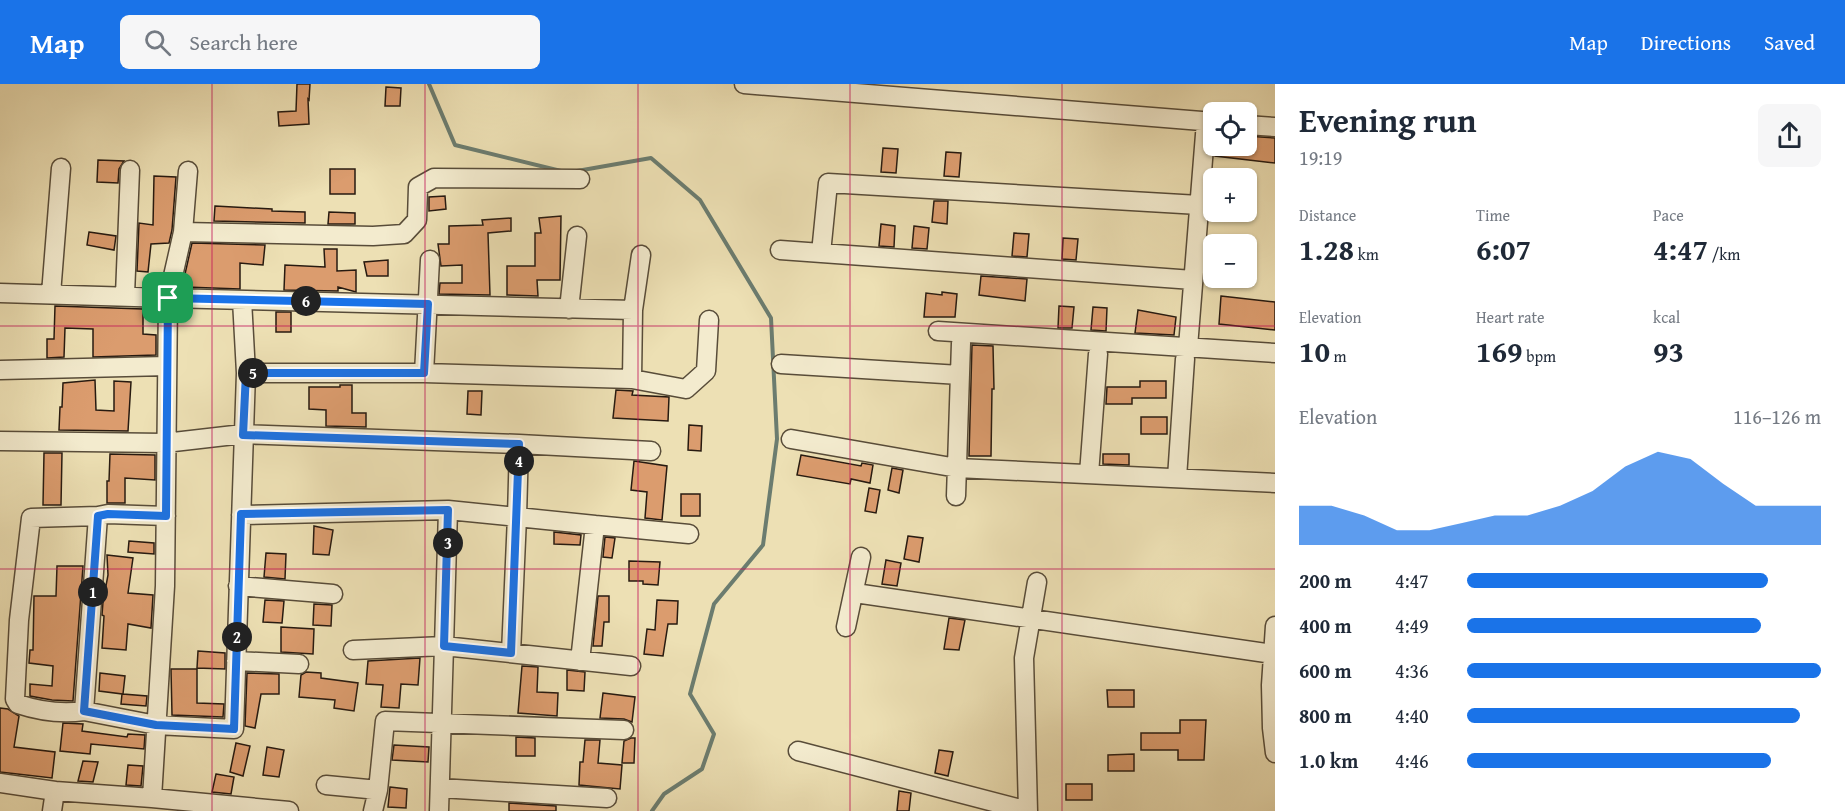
<!DOCTYPE html>
<meta charset="utf-8">
<style>
:root{--surface:#fff;--page:#f6f6f7;--text:#1f2937;--muted:#747a83;--accent:#1a73e8}
body{margin:0;font-family:"Gentium Book Plus",serif;background:var(--page);color:var(--text);height:100vh;display:flex;flex-direction:column;font-size:22px;white-space:nowrap}
*{box-sizing:border-box;margin:0}
p{font-size:20px;color:var(--muted)}
.icon{flex:none;width:33px;height:33px;fill:none;stroke:currentColor;stroke-width:2;stroke-linecap:round;stroke-linejoin:round}
.map{position:relative;flex:1;overflow:hidden}
.sheet{display:flex;flex-direction:column;background:var(--surface);width:570px}
.sheet>*{flex:none}
.controls{position:absolute;left:1203px;top:18px;display:grid;gap:12px}
.controls a{display:grid;place-items:center;width:54px;height:54px;border-radius:9px;background:var(--surface);box-shadow:0 2px 4px #0004;font-size:30px}
.pin{position:absolute;display:grid;place-items:center;width:51px;height:51px;color:#fff;margin:-26px;border-radius:12px;box-shadow:0 3px 9px #0006}
.km{position:absolute;width:30px;height:30px;margin:-15px;border-radius:50%;background:#222;color:#fff;font-size:16px;line-height:30px;text-align:center}
.round{display:grid;place-items:center;flex:none;width:63px;height:63px;border-radius:9px;background:var(--page)}
.headline{display:flex;align-items:center;justify-content:space-between;height:102px;padding:0 24px}
h1{font-size:33px;font-weight:700;line-height:45px}
.stats{display:grid;grid-template-columns:repeat(3,1fr);gap:9px;height:102px;padding:6px 24px}
.stats div{display:grid;align-content:center}
.stats b{font-size:30px;font-weight:700}
.stats small{font-size:16px;font-weight:400}
.stats p{font-size:16px}
.chart{height:168px;padding:12px 24px}
.chart p{display:flex;justify-content:space-between}
.chart svg{width:100%;height:108px;margin-top:6px;fill:var(--accent);opacity:.7}
ul{padding:0 24px;list-style:none;font-size:20px}
li{display:grid;grid-template-columns:96px 72px 1fr;align-items:center;height:45px}
li i{height:15px;border-radius:8px;background:var(--accent)}
header{display:flex;align-items:center;gap:36px;box-sizing:border-box;height:84px;padding:0 30px;background:var(--accent);color:#fff}
header strong{font-size:28px}
nav{display:flex;gap:33px;margin-inline-start:auto;font-size:21px}
.search{width:420px;height:54px;background:var(--page);display:flex;align-items:center;gap:15px;box-sizing:border-box;padding:0 21px;border-radius:9px;color:var(--muted);font-size:22px}
main{display:flex;flex:1;min-height:0}
.map>svg:first-child{display:block}
.lines{fill:none;stroke-linecap:round;stroke-linejoin:round}
.stream{stroke:#6b7c6f;stroke-width:4}
.building{fill:#db9c6e;stroke:#271a10;stroke-width:1.5}
.minor-casing{stroke:#584c39;stroke-width:21}
.minor{stroke:#f3ebce;stroke-width:18}
.route-casing{stroke:#fff;stroke-width:12}
.route{stroke:#1a73e8;stroke-width:8}
.grid{fill:none;stroke:#c2185b;stroke-width:1.5;stroke-opacity:0.55}
</style>
<header>
<strong>Map</strong>
<div class="search"><svg class="icon" aria-label="search" viewBox="0 0 24 24"><circle cx="10" cy="10" r="6"/><path d="M15 15l6 6"/></svg>Search here</div>
<nav><a>Map</a><a>Directions</a><a>Saved</a></nav>
</header>
<main>
<div class="map">
<svg width="1275" height="727" viewBox="0 0 1275 727">
<rect width="100%" height="100%" fill="#ede0b4"/>
<filter id="stains"><feTurbulence type="fractalNoise" baseFrequency=".00333" numOctaves="4"/><feColorMatrix values="0 0 0 0 .2 0 0 0 0 .09 0 0 0 0 .02 0 0 0 .5 -.17"/></filter>
<radialGradient id="worn" r=".72"><stop offset=".6" stop-color="#630" stop-opacity="0"/><stop offset="1" stop-color="#630" stop-opacity=".3"/></radialGradient>
<g class="lines">
<!-- stream -->
<path class="stream" d="M429 0 455 61 561 87
M577 87 651 74 700 116 771 234 777 355 763 461 714 520 690 610 714 650 702 685 664 710 652 727"/>
</g>
<!-- building -->
<path class="building" d="M297 0H310L309 16 308 15 309 40 279 42 278 28 296 27Z
M386 3 401 4 400 22H385Z
M1246 52 1275 54V79L1215 72V62H1246Z
M883 64 898 65 896 89 881 88Z
M946 68 961 69 959 93 944 92Z
M98 76 124 77 119 85 118 99 97 98Z
M330 85H355V110H330Z
M154 92 176 93 172 146 169 159 151 160 148 188 137 187 139 139 153 141Z
M445 112 446 125 429 127V113Z
M934 117H948L947 140 932 138Z
M215 122 272 125V127L305 128V139L214 137Z
M329 128 355 129V140H328Z
M561 132 560 196H537L538 212 507 211V182H535V149H541L539 134Z
M511 134V147L488 149 490 211 439 210 440 199H462V181L441 182 438 160H449V142L483 141 482 136Z
M881 140 895 142 894 163 879 162Z
M914 142 929 144 927 165 912 164Z
M89 148 116 152 114 166 87 161Z
M1014 149 1029 150 1027 173 1012 172Z
M1063 154 1078 155 1076 176 1062 175Z
M192 159 265 161 263 181 240 179V205L185 203V190Z
M324 165H337V187L356 186V208L338 203V207L284 206 285 181 325 183Z
M388 176V192H367L364 178Z
M981 192 1027 195 1025 217 979 211Z
M942 208 957 210 955 233H924L926 209 942 211Z
M1221 212 1275 218V246L1219 240Z
M55 222 143 225V250L156 251V271L93 273V245L65 244 64 273 47 274V255H54Z
M1059 222 1074 223 1072 244H1058Z
M1093 223 1107 224 1106 247 1091 246Z
M1138 226 1176 233 1174 251 1135 249Z
M276 228H291V248H276Z
M972 261 993 262 994 305H992L991 372H969Z
M95 296 96 326 114 327V297L131 298 128 347 59 346 60 323H62L63 299Z
M1140 297H1166V314H1132V320H1106L1107 303H1140Z
M340 301H352V329H366V343L326 342V326L309 325V303H340Z
M616 306 633 307 632 311 669 313 668 337 613 334Z
M468 307H482L481 331 467 330Z
M1141 333H1167V350H1141Z
M689 341 702 342 701 367 688 366Z
M44 369H62L61 421H43Z
M110 370 155 371V396L125 394V419H107V397H109Z
M1103 370H1129V381L1103 380Z
M801 371 861 382 862 379 873 381 870 399 851 395 850 400 797 391Z
M634 377 667 382 662 436 645 434 647 408 631 406Z
M892 384 903 386 899 409 888 406Z
M869 404 880 406 876 429 865 427Z
M681 410H700V432H681Z
M314 442 333 446 329 471 313 470Z
M554 448 581 451 580 461 554 460Z
M908 452 923 454 919 478 904 475Z
M605 453 615 454 612 474 603 473Z
M129 457 154 459V470L128 468Z
M266 469 286 470 285 495 264 493Z
M107 471 133 474 128 509 153 511 151 544 128 540 126 566 102 564 104 532 102 531 103 518 108 491Z
M886 476 901 479 897 502 882 500Z
M629 477 660 478 658 501 643 500V497H629Z
M57 482H83L73 617 52 616 30 612V600L52 602 53 582 29 579 30 566H33L34 512H56Z
M598 512H609V538H604L602 562H593Z
M265 516 284 517 282 539 263 538Z
M657 516 678 517 677 540H668L663 572 644 570 647 545 655 546Z
M314 520 332 521 331 542 313 541Z
M949 534 965 536 959 566 944 565Z
M281 543 314 545 313 570 281 568Z
M198 567 225 569V585L197 584Z
M420 574 418 601 401 600 399 624 381 623 383 601 366 600 368 577Z
M522 582 538 583 537 608 558 609 557 632 518 629Z
M171 585H197V619L224 620 223 633 172 631Z
M567 586 585 588 584 607 567 606Z
M306 588 321 589V594L358 599 354 627 334 624 335 616 299 613 301 591Z
M100 589 125 592 123 610 147 612 146 622 121 620 122 610 99 607Z
M247 589 279 590V610H261L255 644 245 642Z
M1107 606H1134V623H1108Z
M603 609 635 613 632 638 624 635 600 634Z
M0 624 8 625 19 632 14 663 55 668 52 694 0 688Z
M1180 636H1206L1204 676H1178V666H1141V649H1180Z
M63 639 83 640 82 647 127 653 128 650 145 651 144 665 91 660 90 670 60 667Z
M516 653 535 654V672H516Z
M631 654H635L634 679H622L624 657Z
M585 656H600L598 679 622 681 620 705 579 701 580 678H583Z
M236 659 250 662 243 692 230 688Z
M394 661 429 663 428 678 392 676Z
M267 663 284 666 279 693 263 691Z
M939 666 953 668 948 692 935 689Z
M1134 670V687H1108V671Z
M83 677 98 678 93 698 78 697Z
M128 681 143 682 141 702 126 701Z
M216 690 234 693 231 710 212 708Z
M1066 700H1092V716H1066Z
M390 703 407 705 406 724 388 723Z
M899 707 911 709 909 727H897Z
M509 719 556 722V727H509Z"/>
<g class="lines">
<!-- minor casing -->
<g class="minor-casing">
<path id="minor" d="M744 0 1214 38
M1246 41 1275 43
M183 148 373 152 404 150 417 136 418 103 434 94 580 95
M780 166 1193 196
M821 169 828 99 1199 121
M0 209 168 214 183 148 188 87
M51 210 61 84
M125 211 130 86
M569 225 577 152
M938 247 1275 269
M1188 263 1206 38
M781 280 960 291
M0 286 167 282
M246 289H424L632 295 686 305 706 287 709 236
M424 289 430 176
M632 295 633 226 641 171
M791 355 957 384 1275 399
M0 357 165 359 243 350 519 360 517 433 595 441 580 577
M519 360 651 367
M1089 390 1098 270
M1177 394 1185 275
M956 412 961 259
M241 431 448 426 517 433 511 569
M166 432 108 430 98 432 31 434 19 536 15 615 18 620C39 627 63 630 84 627L156 641 234 645 246 289 242 216
M595 441 689 450
M238 502 333 510
M855 509 1273 570
M1275 542 1271 601 1272 644 1275 669
M846 543 861 473
M353 566 444 562 448 426
M236 577 299 580
M84 627 98 432
M798 667 1028 727 1024 574 1037 498
M0 699 55 707 152 714 165 502 168 214 633 226
M326 701 378 706
M440 704 607 714
M152 714 289 727
M52 727 55 707
M373 727 378 706 385 637 624 646
M439 727 444 562 631 582"/>
</g>
<!-- minor -->
<use href="#minor" class="minor"/>
</g>
<g class="lines">
<!-- route casing -->
<g class="route-casing">
<path id="route" d="M168 214 428 220 424 289H246L243 351 519 360 511 569 444 562 448 426 241 430 234 645 156 641 84 627 98 432 108 430 166 432Z"/>
</g>
<!-- route -->
<use href="#route" class="route"/>
</g>
<!-- grid -->
<path class="grid" d="M212 0V727M425 0V727M638 0V727M850 0V727M1062 0V727M0 242H1275M0 485H1275"/>
<rect width="100%" height="100%" filter="url(#stains)"/>
<rect width="100%" height="100%" fill="url(#worn)"/>
</svg>
<div class="controls">
<a><svg class="icon" aria-label="locate" viewBox="0 0 24 24"><circle cx="12" cy="12" r="6"/><path d="M12 2v4M12 18v4M2 12h4M18 12h4"/></svg></a>
<a>+</a>
<a>−</a>
</div>
<div class="pin" style="left:168px;top:214px;background:#1e9e55"><svg class="icon" aria-label="arrive" viewBox="0 0 24 24"><path d="M6 21V4h12l-3 4 3 4H6"/></svg></div>
<b class="km" style="left:93px;top:508px">1</b>
<b class="km" style="left:237px;top:553px">2</b>
<b class="km" style="left:448px;top:459px">3</b>
<b class="km" style="left:519px;top:377px">4</b>
<b class="km" style="left:253px;top:289px">5</b>
<b class="km" style="left:306px;top:217px">6</b>
</div>
<section class="sheet">
<div class="headline"><div><h1>Evening run</h1><p>19:19</p></div><a class="round"><svg class="icon" aria-label="share" viewBox="0 0 24 24"><path d="M12 15V3M7 8l5-5 5 5M5 13v7h14v-7"/></svg></a></div>
<div class="stats">
<div><p>Distance</p><b>1.28<small> km</small></b></div>
<div><p>Time</p><b>6:07</b></div>
<div><p>Pace</p><b>4:47<small> /km</small></b></div>
</div>
<div class="stats">
<div><p>Elevation</p><b>10<small> m</small></b></div>
<div><p>Heart rate</p><b>169<small> bpm</small></b></div>
<div><p>kcal</p><b>93</b></div>
</div>
<div class="chart"><p><span>Elevation</span>116–126 m</p>
<svg viewBox="0 0 160 44" preserveAspectRatio="none"><path d="M0 44V28L10 28L20 32L30 38L40 38L50 35L60 32L70 32L80 28L90 22L100 12L110 6L120 9L130 19L140 28L150 28L160 28V44z"/></svg>
</div>
<ul>
<li><b>200 m</b>4:47<i style="width:85%"></i></li>
<li><b>400 m</b>4:49<i style="width:83%"></i></li>
<li><b>600 m</b>4:36<i style="width:100%"></i></li>
<li><b>800 m</b>4:40<i style="width:94%"></i></li>
<li><b>1.0 km</b>4:46<i style="width:86%"></i></li>
</ul>
</section>
</main>
